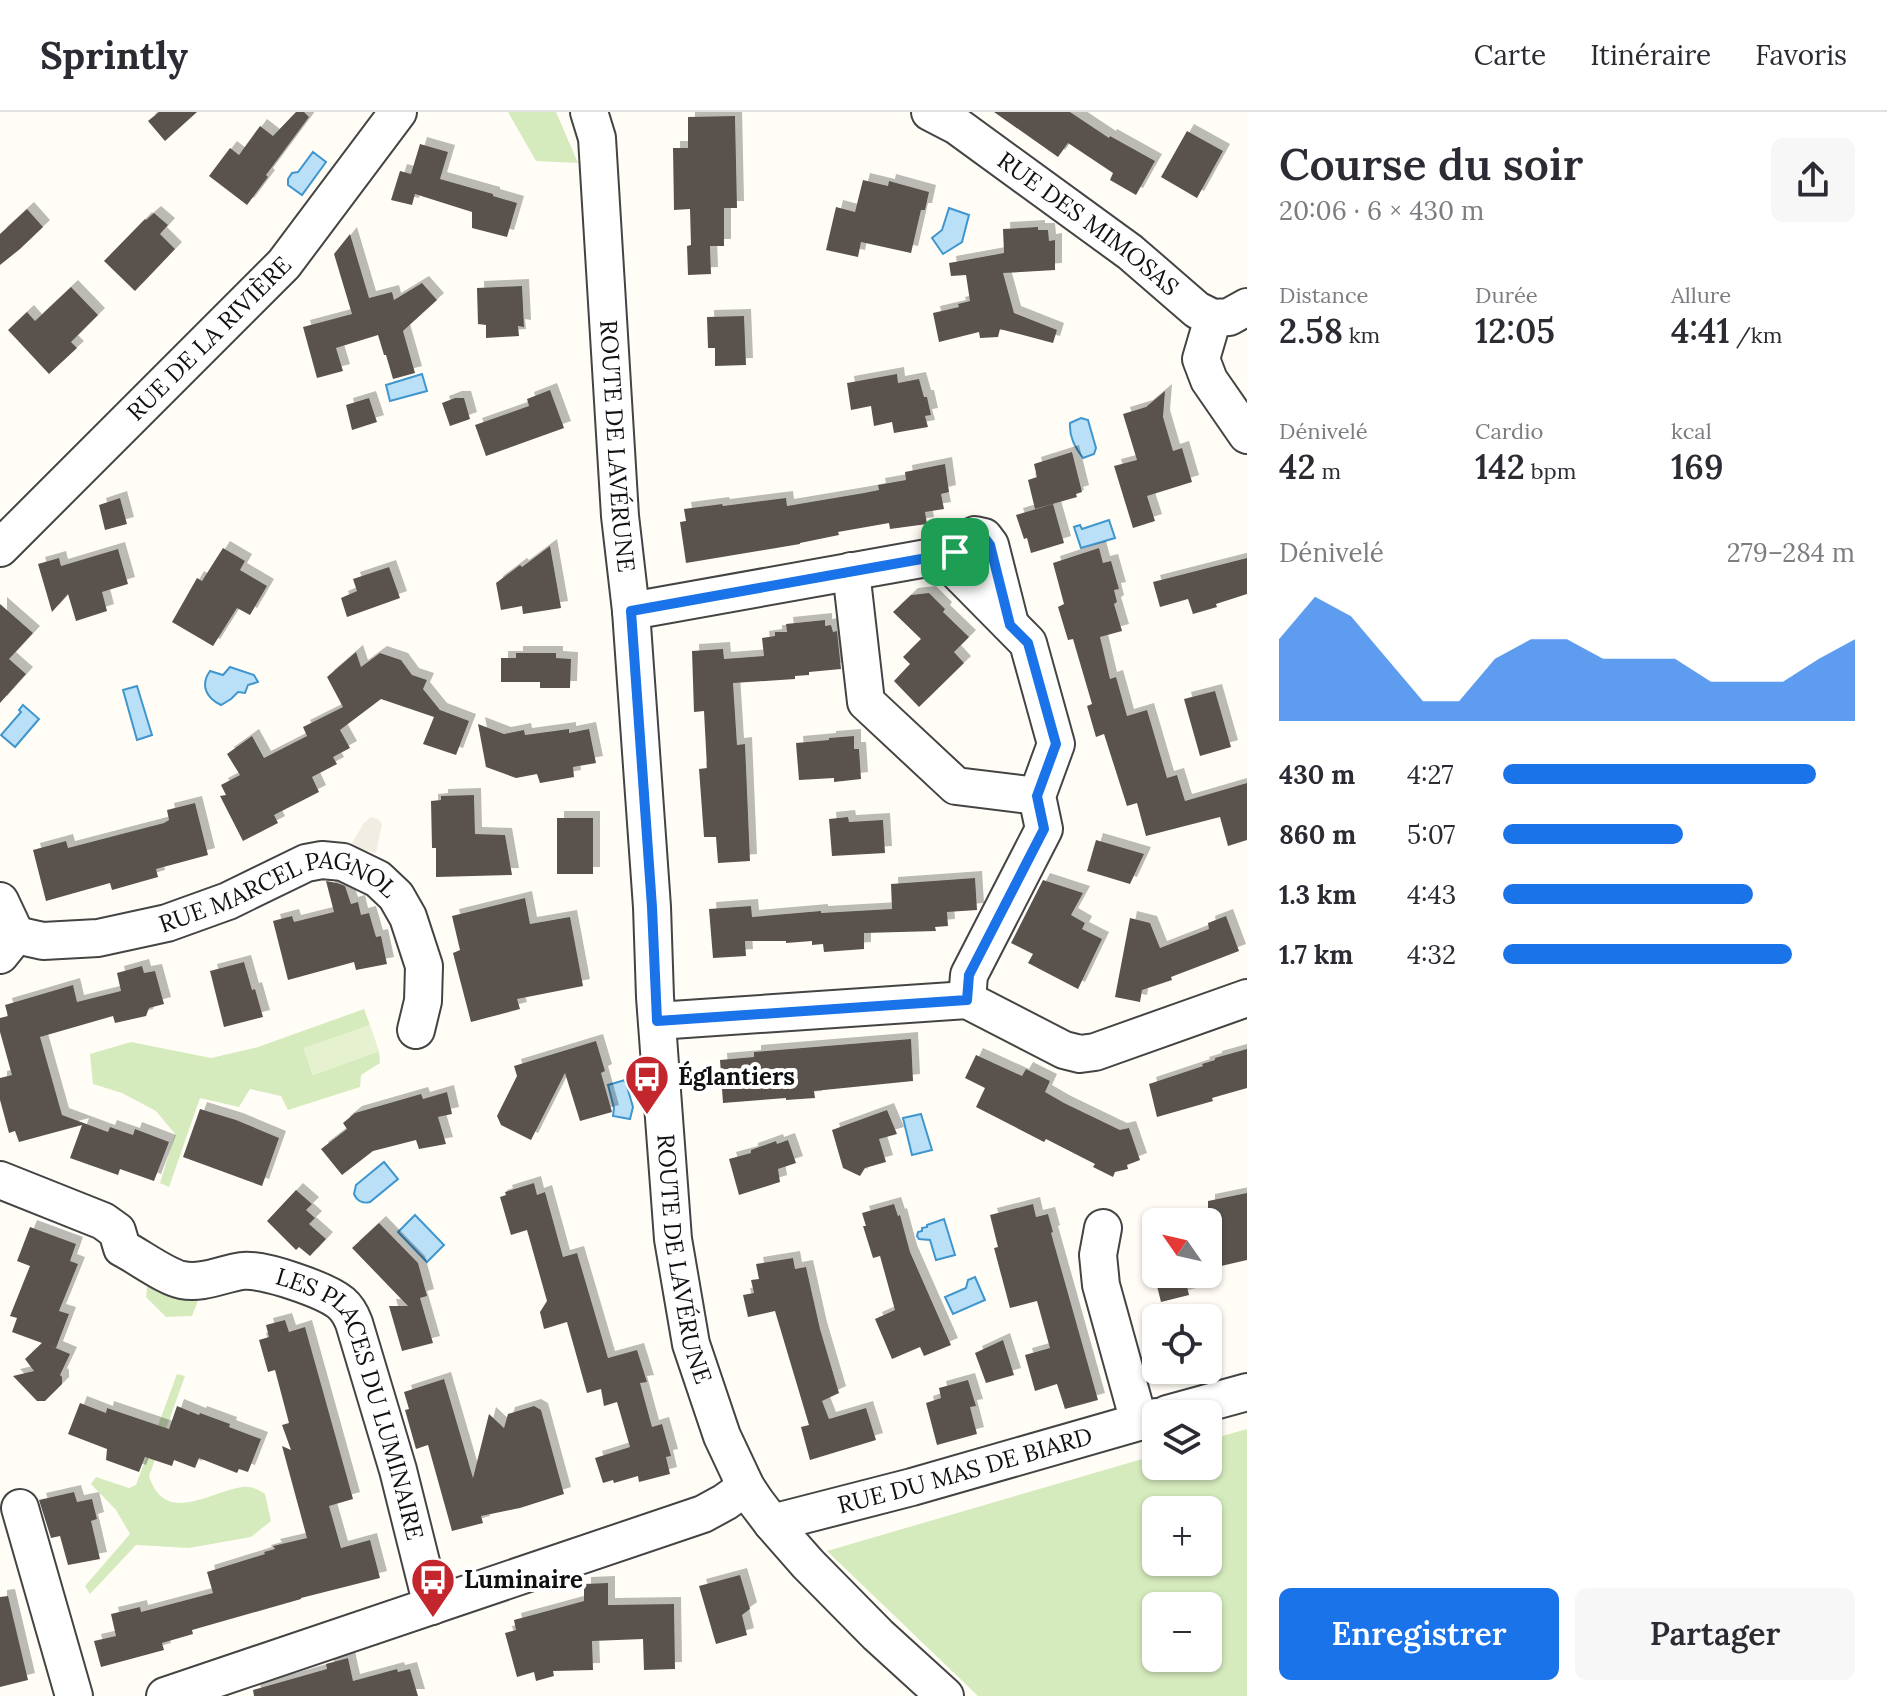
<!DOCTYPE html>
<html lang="fr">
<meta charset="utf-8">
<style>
:root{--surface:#fff;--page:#f7f7f7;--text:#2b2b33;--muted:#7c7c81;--line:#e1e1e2;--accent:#1a73e8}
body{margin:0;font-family:Lora,serif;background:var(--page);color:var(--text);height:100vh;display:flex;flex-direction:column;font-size:30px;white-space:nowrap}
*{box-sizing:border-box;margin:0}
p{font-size:26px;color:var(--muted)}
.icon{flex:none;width:44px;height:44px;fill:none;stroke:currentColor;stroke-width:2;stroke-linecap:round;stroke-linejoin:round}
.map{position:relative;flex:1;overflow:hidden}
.panel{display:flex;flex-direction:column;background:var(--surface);width:640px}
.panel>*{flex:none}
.needle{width:52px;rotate:304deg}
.fabs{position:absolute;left:1142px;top:1096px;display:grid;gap:16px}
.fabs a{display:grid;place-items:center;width:80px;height:80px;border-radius:12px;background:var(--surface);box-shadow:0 2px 6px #0004;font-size:40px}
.pin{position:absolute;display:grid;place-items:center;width:68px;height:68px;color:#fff;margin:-34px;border-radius:16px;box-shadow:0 4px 12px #0006}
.round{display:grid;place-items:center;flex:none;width:84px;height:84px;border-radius:12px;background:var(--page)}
.headline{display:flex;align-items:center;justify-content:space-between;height:136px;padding:0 32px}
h1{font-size:44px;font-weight:600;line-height:60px}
.figures{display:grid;grid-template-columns:repeat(3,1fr);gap:12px;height:136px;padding:8px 32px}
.figures div{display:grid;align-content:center}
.figures b{font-size:34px;font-weight:600}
.figures small{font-size:22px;font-weight:400}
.figures p{font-size:22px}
.chart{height:224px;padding:16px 32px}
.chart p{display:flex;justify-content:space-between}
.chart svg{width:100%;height:144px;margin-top:8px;fill:var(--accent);opacity:.7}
.primary-button{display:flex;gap:16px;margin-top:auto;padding:16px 32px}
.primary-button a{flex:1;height:92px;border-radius:12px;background:var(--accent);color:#fff;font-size:32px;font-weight:600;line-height:92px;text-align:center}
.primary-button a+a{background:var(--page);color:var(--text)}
ul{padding:0 32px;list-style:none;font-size:26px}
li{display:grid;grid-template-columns:128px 96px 1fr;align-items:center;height:60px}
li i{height:20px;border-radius:10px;background:var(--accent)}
header{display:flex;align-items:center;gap:48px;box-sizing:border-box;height:112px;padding:0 40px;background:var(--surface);border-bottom:2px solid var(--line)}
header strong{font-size:38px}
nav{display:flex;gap:44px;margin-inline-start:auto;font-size:28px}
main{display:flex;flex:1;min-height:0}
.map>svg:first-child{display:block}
.green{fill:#d5ebbd;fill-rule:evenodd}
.pitch{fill:#e6f2cf}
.plaza{fill:#f1ede2}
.water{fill:#b9e0f7;stroke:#3f96cf;stroke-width:2}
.building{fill:#5a524d;filter:url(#shadow)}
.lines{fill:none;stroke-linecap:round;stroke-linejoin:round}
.minor-casing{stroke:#444;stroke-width:40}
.minor{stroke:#fff;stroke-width:36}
.route-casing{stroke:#fff;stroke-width:16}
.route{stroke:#1a73e8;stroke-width:10}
.labels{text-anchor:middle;stroke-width:8;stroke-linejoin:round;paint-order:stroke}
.street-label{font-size:24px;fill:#111;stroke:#fff}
.poi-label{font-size:24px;font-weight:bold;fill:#111;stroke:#fff;text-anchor:start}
</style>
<header>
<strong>Sprintly</strong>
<nav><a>Carte</a><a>Itinéraire</a><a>Favoris</a></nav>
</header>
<main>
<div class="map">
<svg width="1247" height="1584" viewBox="0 0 1247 1584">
<defs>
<filter id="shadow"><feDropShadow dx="7" dy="-7" stdDeviation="0" flood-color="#0004"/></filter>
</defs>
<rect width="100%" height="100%" fill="#fffdf5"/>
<!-- green -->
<path class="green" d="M508 0H556L578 51 536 49Z
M364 897 370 913 304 937 313 963 379 939 380 951 361 963 360 975 288 998 281 984 250 977 239 995 200 986 169 1075 160 1071 175 1022 156 999 122 981 93 972 90 942 131 930 211 946 258 935Z
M148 1167 201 1181 192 1204 166 1205 146 1185Z
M177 1262 185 1264 149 1364C165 1414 209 1380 242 1375 251 1374 258 1377 265 1382L271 1409 251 1425 189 1436 136 1433 90 1482 85 1474 130 1422 116 1398 91 1372 96 1365 129 1376 136 1373Z
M1247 1317V1584H978L827 1439 1156 1343V1354H1208V1328ZM1208 1398V1450H1156V1398ZM1208 1494V1546H1156V1494Z"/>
<!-- pitch -->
<path class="pitch" d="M370 913 379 939 313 963 303 936Z"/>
<!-- plaza -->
<path class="plaza" d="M371 705 378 707 382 712 376 741 361 737 352 731 364 711Z"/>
<!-- water -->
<path class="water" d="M313 40 326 50 302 83 288 73V67L292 61 298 60Z
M949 96 969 103 962 130 943 142 932 126 942 118Z
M422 262 427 279 390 289 386 273Z
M1081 306 1088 308 1096 336 1094 342 1083 346C1075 335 1069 325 1070 311Z
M1109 408 1115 426 1081 436 1074 415 1080 413 1082 417Z
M230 555 254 563 258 570 248 573 245 581 238 580 231 587 221 593C206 586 200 573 210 559L223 563Z
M137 574 152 623 137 628 123 578Z
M23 593 39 607 15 635 1 623 21 600 19 598Z
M625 968 633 995 630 1007 613 1004 614 996 608 973Z
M921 1002 932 1038 912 1043 903 1006Z
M384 1050 398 1067 370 1090C363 1092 357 1089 354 1082L356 1073Z
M415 1103 444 1133 427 1150 398 1120Z
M944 1107 955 1143 936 1148 930 1128 919 1127 917 1124 918 1120 922 1119V1116L927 1115V1113Z
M975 1165 985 1188 953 1202 945 1185 966 1176 968 1168Z"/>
<!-- building -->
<path class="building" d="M159 0H197L165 29 148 9Z
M296 0H304L309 5 266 63 268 65 247 93 209 64 230 36 239 43 260 14 273 24Z
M994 0H1070L1109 26 1110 24 1155 49 1136 83 1110 68 1113 61 1068 31 1058 45Z
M735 4 737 96H724V134H710L711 162 688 163 687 134 691 133 690 97 674 98 673 36H688V5Z
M1187 19 1223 39 1197 86 1161 65Z
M420 32 448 40 440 67 493 82V84L517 91 507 125 472 116V100L415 82 412 93 391 88 400 59 411 62Z
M863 68 888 74 889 69 929 80 925 98H921L911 141 861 130 858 145 826 138 836 95 855 100Z
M27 97 43 115 20 137 0 153V122Z
M154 101 168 113 160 122 175 137 135 179 104 149 145 107 146 108Z
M1038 115V118H1048L1049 129 1055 128V158L1003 161 1014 201 1057 218 1053 231 1000 217 998 225 980 226 979 220 939 230 933 201 959 195 958 192 970 189 966 163 951 164 949 151 1004 141 1003 117Z
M350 122 369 186 392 180 394 188 422 171 437 188 403 219 415 261 393 267 386 243H384L378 223 336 236 343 259 317 266 303 215 352 202 334 142Z
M522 174 524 215 518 214 519 224 486 226V213L478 212 477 176Z
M71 175 98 203 71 230 77 236 49 262 8 218 27 200 35 209Z
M744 204 746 253 715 254V236H708L707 205Z
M897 262 898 271 919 267 924 285H927L931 303 925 304 928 315 894 321 892 310 874 314 871 294 851 298 847 271Z
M550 278 564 316 486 344 475 313 529 294 527 287Z
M1165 279 1163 305 1173 339 1182 336 1192 370 1147 384 1155 409 1133 416 1114 354 1137 348 1123 302 1146 295Z
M369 286 377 310 352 318 346 293Z
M455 286H464L470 307 450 314 442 291Z
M1072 340 1082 380 1076 382 1077 385 1035 397 1028 368 1037 365 1034 352Z
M945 352 949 380 941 382 944 397 925 400 927 412 890 417 889 411 838 420 839 423 800 431V432L686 451 680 410 686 409 684 397 722 392 723 394 786 386 787 394 864 381 879 378 878 373 906 368 905 360Z
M120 386 127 412 105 418 99 393Z
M1053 392 1064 431 1031 441 1027 426 1024 427 1016 403Z
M550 434 561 496 523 502 522 494 501 498 496 471 520 453 522 455Z
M223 436 245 449 240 458 267 474 250 503 237 496 213 534 172 510 197 466 202 469Z
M1099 436 1103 451 1111 449 1119 477 1114 478 1117 490 1114 492 1122 519 1100 525 1110 567 1116 565 1127 604 1147 598 1167 666 1177 663 1185 689 1247 671V728L1228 734 1220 705 1146 724 1137 691 1127 694 1104 622 1096 625 1087 594 1092 592 1073 527 1068 528 1058 495 1064 492 1053 451Z
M118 437 128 472 102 480 107 499 76 509 68 482 52 500 38 452 59 446 61 454Z
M1247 446V482L1216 492 1217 495 1193 502 1188 487 1160 495 1153 470Z
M389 455 400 486 347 505 341 486 357 479 353 467Z
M929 481 945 497 943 500 969 525 954 540 964 551 919 595 894 569 910 552 903 545 921 527 893 500 911 483Z
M0 492 33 521 9 547 26 562 0 591Z
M825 508V514L831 513 833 520 837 519 841 557 809 560V563L795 564V567L733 571 737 633 745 632 750 749 718 751 716 725H704L699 657 707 656 704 599 694 600 692 539 723 537 724 547 764 544 762 526 775 524V520H787L786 512Z
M356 540 361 555 380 541 401 548 412 563 427 568 423 577 440 598 469 609 456 643 423 632 434 605 381 587 340 618 350 636 333 645 337 652 312 665 319 680 274 703 278 711 243 729 220 684 226 683 221 673 240 663 227 642 252 624 264 646 307 624 303 615 343 595 327 565Z
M516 541H556V546L571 547 570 576H540V570H501V546H516Z
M1215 579 1231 635 1200 644 1184 587Z
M478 612 504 622 524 618 525 623 569 617V621L589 617 596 651 573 655 574 665 540 671 537 662 516 666 486 655Z
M854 624V637H859L861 667 834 670V666L799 668 796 631 829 628V626Z
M474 683 475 722 505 723 512 763 436 765V736H432L431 689 441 688V684Z
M195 691 208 743 156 757 158 765 112 778 110 771 46 789 33 738 66 729 68 736 164 711 169 708 167 698Z
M848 705 849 710 883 708 885 741 832 744 829 707Z
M557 706H593V762H557Z
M1096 728 1144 742 1130 772 1087 759Z
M975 766 977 798 947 800 948 814 935 815 936 819 864 821V837L824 840 823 832 812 833V829L786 831V829H745L746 844 713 846 709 797 751 794 752 805 821 799V801L892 797 891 772Z
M1043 768 1083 781 1071 803 1085 811 1082 817 1102 827 1078 877 1028 851 1033 842 1011 831Z
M326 769 337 771 345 774 351 792 358 790 361 803 369 801 376 825 381 824 387 852 356 858 354 850 288 868 273 809 292 804 294 810 334 800Z
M525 786 530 812 570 805 583 874 517 887 520 897 471 910 453 841 460 838 452 804Z
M1226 804 1239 839 1171 865 1172 868 1142 878 1140 890 1115 885 1130 806 1150 811 1160 836 1209 817 1208 811Z
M244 850 252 878 255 877 263 905 224 915 210 859Z
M142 854 144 861 155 859 164 892 149 896 146 904 115 911 113 904 40 925 62 1003 108 1020 110 1015 133 1023 135 1017 169 1030 154 1069 120 1057 118 1063 70 1046 82 1013 19 1030 15 1019 9 1021 0 988V966L12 963 0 920V906L8 904 5 893 73 873 77 890 121 879 117 861Z
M911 927 913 969 814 979 815 986 786 988V986L723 991 720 948 754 945V940Z
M596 929 605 959 601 961 612 1000 580 1009 565 961 531 1028 501 1013 497 1004 517 964 514 954Z
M1247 937V976L1212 986 1213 989 1157 1005 1149 972 1203 954 1202 952 1215 948V946Z
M976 943 1022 964 1026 957 1050 969 1045 980 1064 991 1120 1018 1129 1016 1140 1048 1127 1053 1128 1057 1115 1060 1113 1065 1093 1055 1095 1052 1046 1027 1044 1030 976 995 985 976 965 966Z
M447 980 452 1002 438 1005 446 1032 419 1037 416 1028 373 1039 342 1063 321 1037 347 1017 343 1011 355 1001 421 982 423 987Z
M200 997 236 1008 279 1026 262 1074 183 1045Z
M887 998 897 1022 879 1027 886 1050 865 1056 860 1064 843 1056 832 1018Z
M788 1028 796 1051 778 1057 780 1070 739 1083 729 1047 751 1041V1038L776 1029 777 1032Z
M534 1071 537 1083 545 1080 563 1145 577 1141 608 1246 637 1238 647 1270 640 1271 652 1315 662 1312 671 1344 666 1345 670 1362 639 1370 638 1364 614 1371 613 1368 603 1371 595 1346 630 1335 617 1290 604 1294 601 1277 587 1281 567 1210 544 1217 540 1200 547 1189 527 1118 511 1123 500 1085 506 1083 505 1080Z
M296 1078 312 1092 306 1098 315 1106 309 1112 326 1127 310 1144 299 1135 296 1138 267 1109Z
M1247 1081V1148L1208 1157V1089Z
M894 1092 898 1104 900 1103 910 1140 951 1233 924 1244 920 1235 892 1247 875 1207 895 1198 880 1144 873 1146 863 1114H866L862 1101Z
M1033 1092 1036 1105 1048 1102 1053 1120 1051 1121 1098 1288 1065 1297 1057 1272 1035 1279 1025 1243 1050 1236 1037 1189 1010 1196 994 1136 998 1135 990 1103Z
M379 1111 418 1151 427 1184 420 1186 433 1231 402 1239 389 1194H408L352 1136Z
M30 1115 76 1132 70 1149 78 1152 59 1199 69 1202 56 1236 46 1232 70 1242 60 1263 62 1265V1272L45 1289H37L13 1264 34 1259 25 1247 42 1231 12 1220 17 1206 10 1204 30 1154 17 1149Z
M793 1146 795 1157 806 1155 820 1217 839 1281 822 1289 829 1307 866 1296 876 1328 810 1348 801 1315 809 1313 775 1199 748 1205 743 1183 754 1181 751 1168 759 1167 756 1152Z
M1154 1162H1184L1189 1183 1161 1190Z
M285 1208 289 1220 305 1215 353 1387 329 1394 341 1436 370 1428 380 1466 301 1486V1487L192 1518 193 1522 162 1531 164 1538 101 1555 94 1529 116 1524 111 1502 140 1495 141 1500 213 1481 207 1460 265 1442 264 1440 275 1437 273 1434 307 1426 282 1334 291 1338 282 1313 289 1311 275 1258 268 1260 259 1228 269 1225 266 1213Z
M1003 1228 1014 1263 986 1271 975 1241Z
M444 1267 473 1366 489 1302 504 1316 508 1302 534 1294 541 1298 564 1382 520 1396 481 1404 483 1411 452 1419 428 1333 416 1337 405 1298 409 1297 404 1280Z
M968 1268 976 1294 970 1295 977 1322 937 1333 926 1291 941 1286 939 1276Z
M80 1291 106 1301 107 1296 169 1317 177 1294 199 1303 200 1301 230 1312 229 1315 261 1327 248 1360 239 1357 237 1361 199 1346 195 1356 174 1348 172 1354 145 1345 139 1360 106 1348 107 1337 68 1322Z
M74 1380 77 1390 92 1387 97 1407 91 1409 100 1447 68 1453 60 1424 51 1426 39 1388Z
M740 1463 750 1497 742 1503 747 1523 716 1532 699 1474Z
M608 1471V1493L674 1492 675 1557 644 1558 643 1527 592 1529 593 1558 553 1559 554 1564 536 1569 534 1560 517 1565 505 1521 516 1518 514 1508 584 1489V1472Z
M8 1484 28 1568 0 1575V1485Z
M348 1546 353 1569 397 1557 398 1560 410 1557 418 1584H254L253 1578 327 1557 326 1552Z"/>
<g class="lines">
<!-- minor casing -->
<g class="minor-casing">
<g id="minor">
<path id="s1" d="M589 0 597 26 620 404 631 499 652 795 655 885 673 1127 691 1232 722 1324 746 1375 756 1390 772 1411 808 1452 878 1523 945 1584"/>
<path id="s2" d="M930 0 957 14 1130 140 1197 198 1213 206 1229 205 1247 195"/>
<path d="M1213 206 1201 247 1209 268 1247 323"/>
<path id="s3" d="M0 436 284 152 398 0"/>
<path d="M943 449 975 423 984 425 990 433 1010 512"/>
<path d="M851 459 866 590 956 674 1037 684"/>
<path d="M631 499 927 446 943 449 954 456 1028 531 1056 632 1037 684 1044 717 969 863 967 888"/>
<path d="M0 789 16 823 0 843"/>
<path id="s4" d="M16 823 43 829 98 826 167 811 228 789 306 751 322 748 343 750 378 767 396 784 408 805 424 854 423 889 416 918"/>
<path d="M657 909 967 888 1064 938 1080 942 1095 940 1247 886"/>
<path id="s5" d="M0 1068 103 1109 117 1119 122 1136C138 1144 166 1165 182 1168 203 1172 222 1162 242 1159 262 1156 325 1178 341 1191 348 1197 351 1203 354 1211L398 1358 432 1494"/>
<path d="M1103 1116 1098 1143 1101 1173 1139 1310"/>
<path d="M1167 1302 1247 1280"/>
<path d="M20 1396 74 1584"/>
<path id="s6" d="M772 1411 912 1375 1156 1305"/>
<path d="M165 1584 703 1402 725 1390 746 1375"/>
</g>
</g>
<!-- minor -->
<use href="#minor" class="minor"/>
</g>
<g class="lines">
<!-- route casing -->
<g class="route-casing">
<path id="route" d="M975 423 984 425 990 433 1010 513 1028 531 1056 632 1037 684 1044 717 969 863 967 888 657 909 652 795 631 499 927 446 943 449Z"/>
</g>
<!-- route -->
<use href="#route" class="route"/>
</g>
<!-- icons -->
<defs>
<g id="bus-pin" transform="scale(2.3)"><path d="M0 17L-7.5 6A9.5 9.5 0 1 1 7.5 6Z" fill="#c4262e" stroke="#fff"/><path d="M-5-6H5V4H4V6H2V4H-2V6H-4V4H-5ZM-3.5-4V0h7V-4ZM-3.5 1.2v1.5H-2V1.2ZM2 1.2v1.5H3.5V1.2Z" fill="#fff"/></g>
</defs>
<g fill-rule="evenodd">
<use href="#bus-pin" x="647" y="965"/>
<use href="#bus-pin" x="433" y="1468"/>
</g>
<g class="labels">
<!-- street labels -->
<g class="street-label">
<text dy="8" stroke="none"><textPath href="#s2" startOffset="194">RUE DES MIMOSAS</textPath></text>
<text dy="8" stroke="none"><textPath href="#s3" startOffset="296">RUE DE LA RIVIÈRE</textPath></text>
<text dy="8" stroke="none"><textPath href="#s1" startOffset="336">ROUTE DE LAVÉRUNE</textPath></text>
<text dy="8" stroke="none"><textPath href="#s4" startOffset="274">RUE MARCEL PAGNOL</textPath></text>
<text dy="8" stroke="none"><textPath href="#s1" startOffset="1152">ROUTE DE LAVÉRUNE</textPath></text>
<text dy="8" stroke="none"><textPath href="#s5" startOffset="470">LES PLACES DU LUMINAIRE</textPath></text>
<text dy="8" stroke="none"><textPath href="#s6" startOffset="200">RUE DU MAS DE BIARD</textPath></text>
</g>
<!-- poi labels -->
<g class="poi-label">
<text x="678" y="973">Églantiers</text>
<text x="464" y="1476">Luminaire</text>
</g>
</g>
</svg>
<div class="fabs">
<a><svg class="needle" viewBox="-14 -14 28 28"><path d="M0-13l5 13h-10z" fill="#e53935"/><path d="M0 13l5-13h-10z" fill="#7c7c81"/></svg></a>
<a><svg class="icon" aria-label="locate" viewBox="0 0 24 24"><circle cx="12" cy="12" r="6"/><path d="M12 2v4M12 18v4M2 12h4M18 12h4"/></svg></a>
<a><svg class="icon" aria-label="layers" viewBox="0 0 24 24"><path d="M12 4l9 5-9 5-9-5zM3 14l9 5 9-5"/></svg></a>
<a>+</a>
<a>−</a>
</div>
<div class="pin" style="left:955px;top:440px;background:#1e9e55"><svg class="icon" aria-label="arrive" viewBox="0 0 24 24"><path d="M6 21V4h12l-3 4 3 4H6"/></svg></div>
</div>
<section class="panel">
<div class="headline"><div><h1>Course du soir</h1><p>20:06 · 6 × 430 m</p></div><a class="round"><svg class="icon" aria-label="share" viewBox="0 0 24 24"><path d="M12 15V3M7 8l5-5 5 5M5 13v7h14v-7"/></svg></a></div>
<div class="figures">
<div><p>Distance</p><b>2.58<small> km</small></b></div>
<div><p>Durée</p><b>12:05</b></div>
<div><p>Allure</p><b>4:41<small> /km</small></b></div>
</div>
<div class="figures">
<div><p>Dénivelé</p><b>42<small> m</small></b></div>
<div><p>Cardio</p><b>142<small> bpm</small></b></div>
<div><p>kcal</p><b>169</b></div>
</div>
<div class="chart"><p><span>Dénivelé</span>279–284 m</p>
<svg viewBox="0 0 160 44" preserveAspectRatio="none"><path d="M0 44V19L10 6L20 12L30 25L40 38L50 38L60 25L70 19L80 19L90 25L100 25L110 25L120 32L130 32L140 32L150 25L160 19V44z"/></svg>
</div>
<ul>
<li><b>430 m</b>4:27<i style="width:89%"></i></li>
<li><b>860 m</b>5:07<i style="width:51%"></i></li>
<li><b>1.3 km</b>4:43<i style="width:71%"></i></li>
<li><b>1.7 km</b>4:32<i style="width:82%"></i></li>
</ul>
<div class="primary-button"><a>Enregistrer</a><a>Partager</a></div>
</section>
</main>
